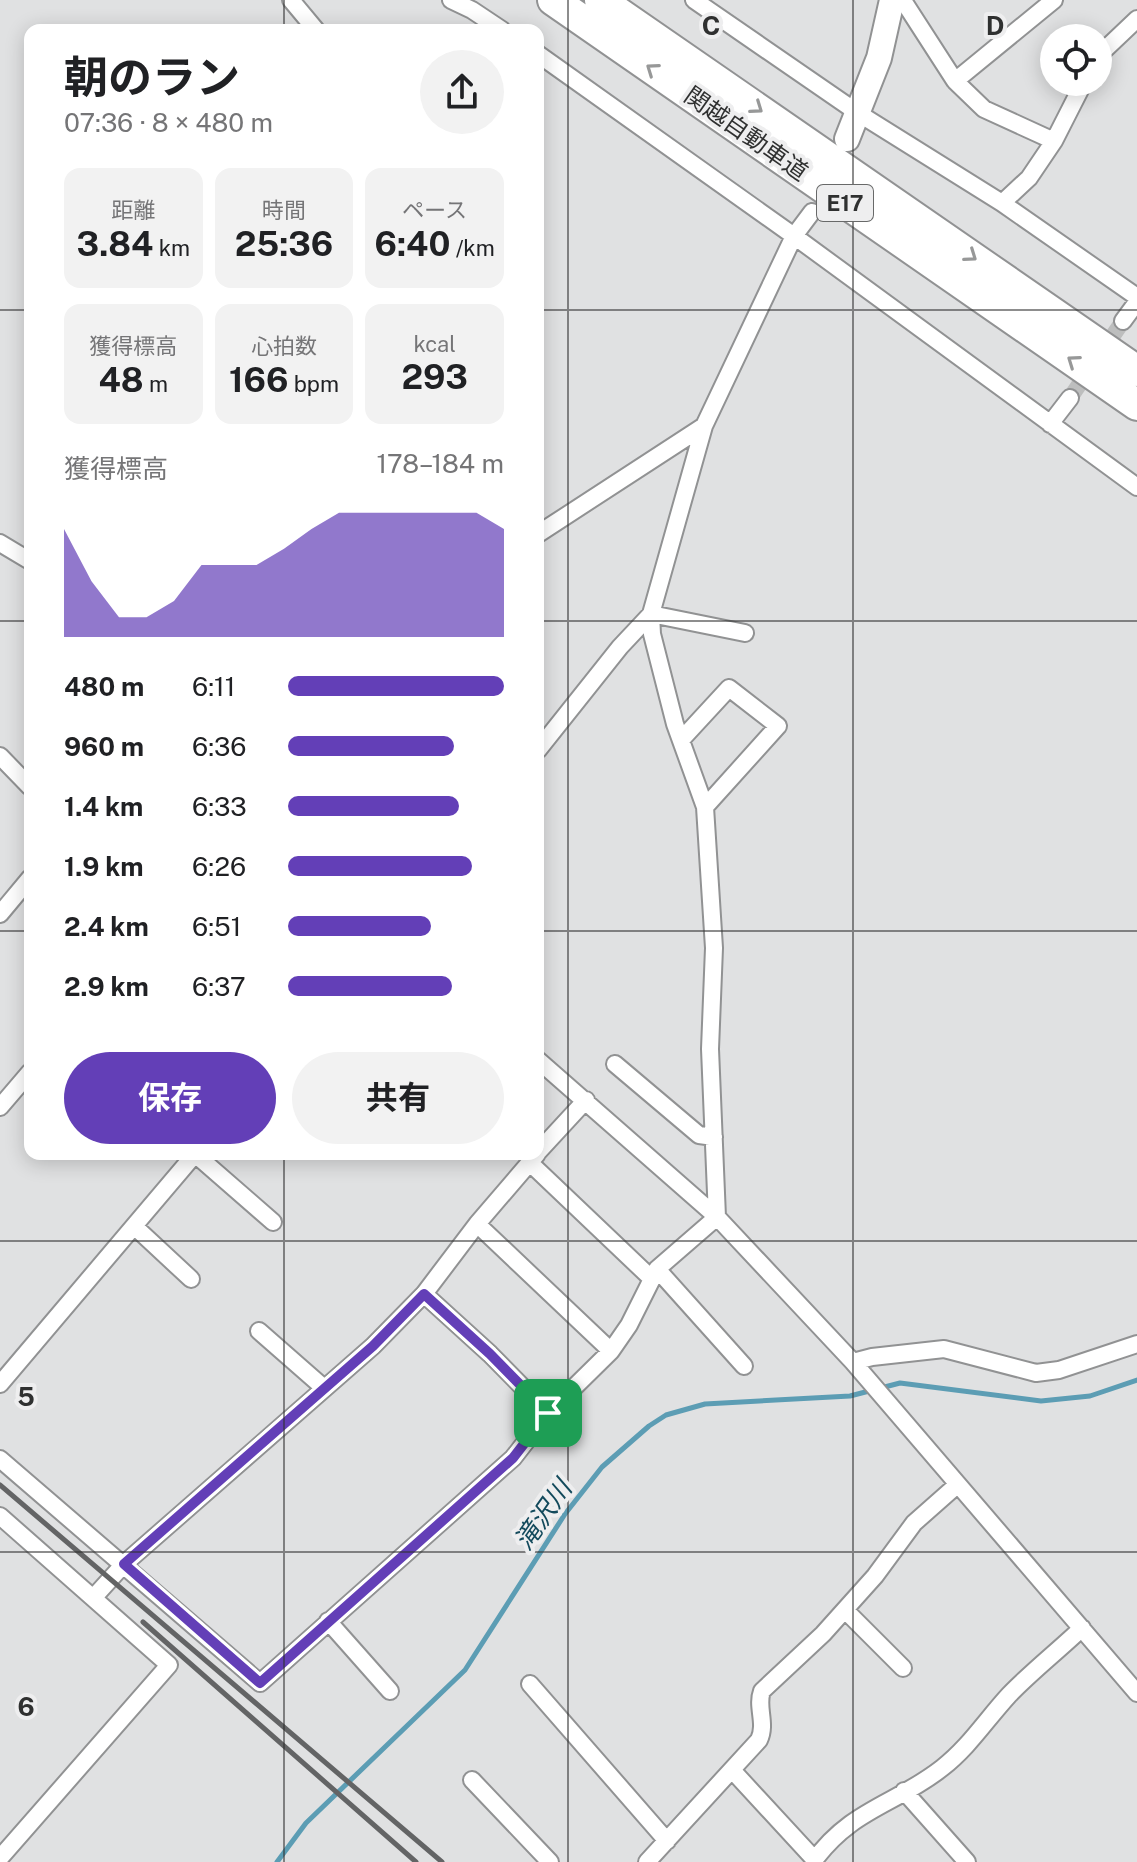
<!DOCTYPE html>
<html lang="ja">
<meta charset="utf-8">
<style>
:root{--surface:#fff;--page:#f2f2f2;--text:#202124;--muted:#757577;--accent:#633fb7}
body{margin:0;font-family:"Public Sans","Noto Sans JP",sans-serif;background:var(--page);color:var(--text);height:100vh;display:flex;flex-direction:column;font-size:30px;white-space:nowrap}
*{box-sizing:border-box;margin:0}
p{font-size:26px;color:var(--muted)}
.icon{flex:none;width:44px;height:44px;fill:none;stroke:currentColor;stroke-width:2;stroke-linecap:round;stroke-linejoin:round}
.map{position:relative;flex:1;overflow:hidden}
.sheet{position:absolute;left:24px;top:24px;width:520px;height:1136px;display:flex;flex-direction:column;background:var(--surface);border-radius:16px;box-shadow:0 4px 20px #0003}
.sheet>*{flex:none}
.controls{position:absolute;left:1040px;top:24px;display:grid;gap:16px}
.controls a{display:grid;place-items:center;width:72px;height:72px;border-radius:50%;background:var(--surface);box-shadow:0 4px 20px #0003;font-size:40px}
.pin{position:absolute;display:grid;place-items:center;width:68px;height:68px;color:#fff;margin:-34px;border-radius:16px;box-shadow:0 4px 12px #0006}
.round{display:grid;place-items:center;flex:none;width:84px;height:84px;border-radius:42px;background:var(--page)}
.head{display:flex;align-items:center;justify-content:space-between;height:136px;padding:0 40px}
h1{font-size:44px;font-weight:700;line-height:60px}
.stats{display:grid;grid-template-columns:repeat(3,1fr);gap:12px;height:136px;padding:8px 40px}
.stats div{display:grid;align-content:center;border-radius:16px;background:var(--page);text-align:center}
.stats b{font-size:34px;font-weight:700}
.stats small{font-size:22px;font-weight:400}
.stats p{font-size:22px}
.chart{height:224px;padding:16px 40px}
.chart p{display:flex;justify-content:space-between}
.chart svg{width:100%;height:144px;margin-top:8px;fill:var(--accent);opacity:.7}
.primary-button{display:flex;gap:16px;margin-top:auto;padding:16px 40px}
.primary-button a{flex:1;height:92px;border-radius:48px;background:var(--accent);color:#fff;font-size:32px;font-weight:700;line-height:92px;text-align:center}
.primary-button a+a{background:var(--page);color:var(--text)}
ul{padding:0 40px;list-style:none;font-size:26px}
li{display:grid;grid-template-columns:128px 96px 1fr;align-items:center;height:60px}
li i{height:20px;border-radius:10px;background:var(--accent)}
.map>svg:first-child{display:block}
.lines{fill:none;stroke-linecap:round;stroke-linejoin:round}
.stream{stroke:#5c9db4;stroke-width:5}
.street-tunnel{stroke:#bdbebe;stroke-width:16;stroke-dasharray:16 8;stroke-linecap:butt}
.street-casing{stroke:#919293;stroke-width:20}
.secondary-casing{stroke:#919293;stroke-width:28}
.highway-casing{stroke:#919293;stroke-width:34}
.street{stroke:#fff;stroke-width:16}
.secondary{stroke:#fff;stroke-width:24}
.highway{stroke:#fff;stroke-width:30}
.rail{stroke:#636465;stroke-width:5}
.oneway{stroke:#979898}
.route-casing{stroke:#fff;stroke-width:16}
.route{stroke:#633fb7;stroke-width:10}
.grid{fill:none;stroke:#2f3030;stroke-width:2;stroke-opacity:0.55}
.labels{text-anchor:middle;stroke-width:8;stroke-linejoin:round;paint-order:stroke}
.shield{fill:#eeeeef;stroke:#686969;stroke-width:2}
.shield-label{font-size:22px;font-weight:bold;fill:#2f3030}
.street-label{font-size:24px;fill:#2f3030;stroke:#eeeeef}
.water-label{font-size:26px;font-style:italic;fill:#134a5c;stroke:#eeeeef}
.grid-label{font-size:26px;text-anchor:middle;font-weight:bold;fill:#2f3030;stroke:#eeeeef;stroke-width:8;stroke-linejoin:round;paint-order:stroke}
</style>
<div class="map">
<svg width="1137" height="1862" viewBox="0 0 1137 1862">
<rect width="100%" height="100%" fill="#e0e1e2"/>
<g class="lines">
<!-- stream -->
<path class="stream" d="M277 1862 306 1823 465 1670 565 1514 602 1467 649 1426 666 1415 705 1404 850 1396 900 1383 1041 1401 1090 1396 1137 1380"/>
<!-- street-tunnel -->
<path class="street-tunnel" d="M1070 398 1123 321"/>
<!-- street casing -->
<g class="street-casing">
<path id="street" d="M291 0 316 30
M451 0 472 10 502 30
M694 0 858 113 1002 203 1137 297
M904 2 955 81 1054 0
M538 54 794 236 1137 487
M1098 56 1137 19
M955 81 984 109 1054 141
M1002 203 1029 178 1054 141 1084 82
M1123 321 1137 302
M1050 424 1070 398
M538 534 704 426
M0 543 30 561
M681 740 729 688 778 726 705 807
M538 750 620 647 651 614 745 633
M0 756 30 787
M0 914 30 878
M538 1060 717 1217 853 1362 1137 1693
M615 1064 699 1135 714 1137
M0 1107 30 1072
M538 1152 586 1100
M195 1154 273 1222
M529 1162 652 1279
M477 1224 611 1351
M134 1226 191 1279
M657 1269 744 1366
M424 1294 490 1354 548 1413
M259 1331 324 1388
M853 1362 872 1357 944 1349 1036 1373 1059 1370 1137 1344
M0 1384 195 1154
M0 1459 260 1683 513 1458 548 1413 611 1351 629 1325 657 1269 717 1217 710 1049 714 948 705 807 675 724 652 634 651 614 704 426 794 236 812 212
M0 1516 169 1665 0 1858
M94 1597 124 1564 373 1346 424 1294 477 1224 537 1154
M845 1610 903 1668
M328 1621 390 1691
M530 1684 667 1841
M732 1770 815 1860
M472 1780 550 1862
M904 1791 967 1862
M647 1862 759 1740C767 1723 756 1707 762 1691L823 1634 875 1576 914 1523 957 1485
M813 1862C851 1809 895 1805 942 1768 969 1747 986 1720 1009 1695 1031 1672 1059 1650 1082 1628"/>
</g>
<!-- secondary casing -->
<g class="secondary-casing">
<path id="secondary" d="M847 139 879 58 892 0"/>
</g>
<!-- highway casing -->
<g class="highway-casing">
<path id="highway" d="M553 0 1137 405
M600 0 1137 371"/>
</g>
<!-- street -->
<use href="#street" class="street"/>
<!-- secondary -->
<use href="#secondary" class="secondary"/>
<!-- highway -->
<use href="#highway" class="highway"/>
<!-- rail -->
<path class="rail" d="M0 1485 442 1862
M143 1622 416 1862"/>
</g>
<!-- one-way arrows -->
<defs><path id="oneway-chevron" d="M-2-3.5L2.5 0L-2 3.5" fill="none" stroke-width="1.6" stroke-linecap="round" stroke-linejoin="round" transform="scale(2)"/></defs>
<g class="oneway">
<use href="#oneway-chevron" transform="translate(652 69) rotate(-145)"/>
<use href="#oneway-chevron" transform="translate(757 108) rotate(35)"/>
<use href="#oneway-chevron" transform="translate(971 256) rotate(35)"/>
<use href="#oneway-chevron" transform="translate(1073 361) rotate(-145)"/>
</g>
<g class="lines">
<!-- route casing -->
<g class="route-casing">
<path id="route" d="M424 1294 490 1354 548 1413 513 1458 260 1683 124 1564 373 1346Z"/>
</g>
<!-- route -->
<use href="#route" class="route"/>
</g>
<!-- grid -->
<path class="grid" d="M284 0V30M568 0V1862M853 0V1862M0 310H30M538 310H1137M0 621H30M538 621H1137M0 931H30M538 931H1137M284 1154V1862M0 1241H1137M0 1552H1137"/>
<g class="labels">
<!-- shield labels -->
<rect class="shield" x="817" y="185" width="56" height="36" rx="6"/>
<g class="shield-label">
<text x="845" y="211">E17</text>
</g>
<!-- street labels -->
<g class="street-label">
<text transform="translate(746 134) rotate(35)" y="8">関越自動車道</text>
</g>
<!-- water labels -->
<g class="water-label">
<text transform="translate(543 1515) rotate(-55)" y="9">滝沢川</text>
</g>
</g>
<g class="grid-label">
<text x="711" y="35">C</text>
<text x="995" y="35">D</text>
<text x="26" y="1406">5</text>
<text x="26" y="1716">6</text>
</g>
</svg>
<div class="controls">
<a><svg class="icon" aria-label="locate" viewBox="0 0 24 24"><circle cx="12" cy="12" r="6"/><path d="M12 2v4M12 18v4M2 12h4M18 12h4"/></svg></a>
</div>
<div class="pin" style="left:548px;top:1413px;background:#1e9e55"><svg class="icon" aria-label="arrive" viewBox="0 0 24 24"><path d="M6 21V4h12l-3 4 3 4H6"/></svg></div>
<section class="sheet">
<div class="head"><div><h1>朝のラン</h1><p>07:36 · 8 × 480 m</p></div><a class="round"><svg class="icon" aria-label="share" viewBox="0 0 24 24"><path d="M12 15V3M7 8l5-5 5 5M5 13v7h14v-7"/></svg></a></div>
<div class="stats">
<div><p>距離</p><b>3.84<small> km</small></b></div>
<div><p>時間</p><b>25:36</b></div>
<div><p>ペース</p><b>6:40<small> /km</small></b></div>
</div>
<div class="stats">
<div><p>獲得標高</p><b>48<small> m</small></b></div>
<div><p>心拍数</p><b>166<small> bpm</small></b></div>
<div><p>kcal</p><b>293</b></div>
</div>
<div class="chart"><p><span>獲得標高</span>178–184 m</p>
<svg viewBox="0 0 160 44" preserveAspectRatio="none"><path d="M0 44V11L10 27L20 38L30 38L40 33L50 22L60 22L70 22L80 17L90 11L100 6L110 6L120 6L130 6L140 6L150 6L160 11V44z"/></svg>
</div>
<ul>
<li><b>480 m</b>6:11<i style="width:100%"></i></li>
<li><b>960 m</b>6:36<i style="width:77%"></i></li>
<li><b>1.4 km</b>6:33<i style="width:79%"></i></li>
<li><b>1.9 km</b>6:26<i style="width:85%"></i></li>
<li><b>2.4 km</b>6:51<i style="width:66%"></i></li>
<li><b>2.9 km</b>6:37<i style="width:76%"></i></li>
</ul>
<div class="primary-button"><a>保存</a><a>共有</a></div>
</section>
</div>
